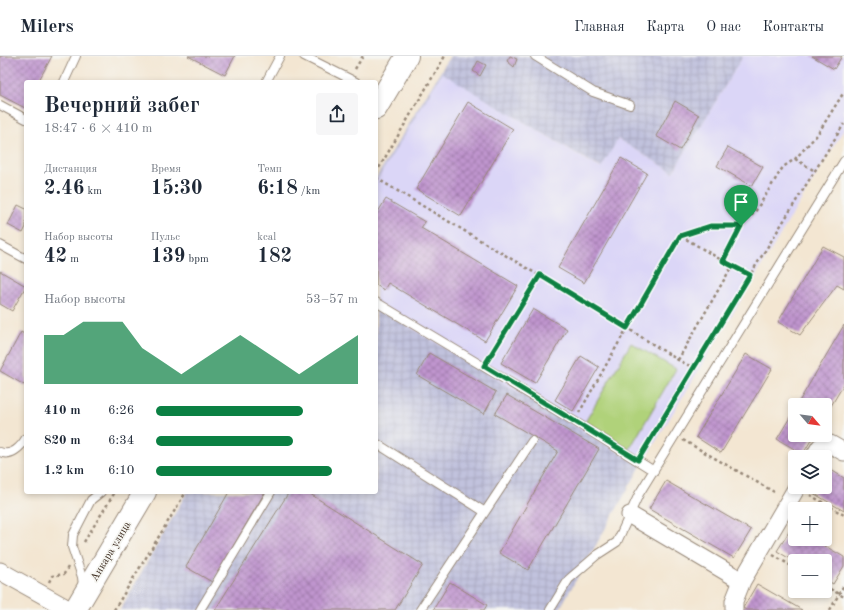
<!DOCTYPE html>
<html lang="ru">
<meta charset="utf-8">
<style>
:root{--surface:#fff;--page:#f6f6f7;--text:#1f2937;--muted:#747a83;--line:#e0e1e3;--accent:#0b8043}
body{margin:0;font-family:"Old Standard TT",serif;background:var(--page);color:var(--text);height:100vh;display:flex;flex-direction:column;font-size:15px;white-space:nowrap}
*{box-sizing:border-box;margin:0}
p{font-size:13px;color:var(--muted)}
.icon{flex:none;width:22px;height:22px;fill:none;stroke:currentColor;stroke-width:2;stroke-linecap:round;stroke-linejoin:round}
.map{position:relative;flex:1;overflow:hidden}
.side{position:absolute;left:24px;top:24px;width:354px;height:414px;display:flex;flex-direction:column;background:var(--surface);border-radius:4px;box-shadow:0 2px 6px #0003}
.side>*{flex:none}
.needle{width:26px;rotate:118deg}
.buttons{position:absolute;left:788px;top:342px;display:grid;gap:8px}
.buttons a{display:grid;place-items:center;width:44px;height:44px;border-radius:4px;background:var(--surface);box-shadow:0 2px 6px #0003;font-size:20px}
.pin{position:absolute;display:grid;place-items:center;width:34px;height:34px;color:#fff;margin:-41px -17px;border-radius:50% 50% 50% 0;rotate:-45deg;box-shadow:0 0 4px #0007}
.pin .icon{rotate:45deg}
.round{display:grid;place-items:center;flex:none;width:42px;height:42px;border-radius:4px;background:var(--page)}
.summary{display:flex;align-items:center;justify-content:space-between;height:68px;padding:0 20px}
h1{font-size:22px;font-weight:600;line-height:30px}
.metrics{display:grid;grid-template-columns:repeat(3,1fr);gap:6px;height:68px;padding:4px 20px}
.metrics div{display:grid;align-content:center}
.metrics b{font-size:20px;font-weight:600}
.metrics small{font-size:11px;font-weight:400}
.metrics p{font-size:11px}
.chart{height:112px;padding:8px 20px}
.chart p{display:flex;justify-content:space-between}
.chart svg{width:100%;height:72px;margin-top:4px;fill:var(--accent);opacity:.7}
ul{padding:0 20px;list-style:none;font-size:13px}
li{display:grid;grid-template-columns:64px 48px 1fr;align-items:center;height:30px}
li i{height:10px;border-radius:5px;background:var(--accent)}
header{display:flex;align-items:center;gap:24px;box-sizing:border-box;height:56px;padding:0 20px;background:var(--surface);border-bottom:1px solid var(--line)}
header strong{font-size:19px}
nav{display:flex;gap:22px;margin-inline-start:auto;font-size:14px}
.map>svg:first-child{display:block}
.built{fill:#dbd6f7}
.industrial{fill:url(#industrial-grid)}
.pitch{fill:#b0d27a;stroke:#767e4c}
.building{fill:url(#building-cross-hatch)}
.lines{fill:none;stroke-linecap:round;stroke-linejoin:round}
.lane-casing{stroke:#978878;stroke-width:10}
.street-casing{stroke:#978878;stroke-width:19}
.secondary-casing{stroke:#978878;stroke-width:24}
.path{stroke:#978878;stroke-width:2.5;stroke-dasharray:3 3;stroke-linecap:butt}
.lane{stroke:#fff;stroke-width:8}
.street{stroke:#fff;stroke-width:17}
.secondary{stroke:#fff;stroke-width:22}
.route-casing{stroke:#fff;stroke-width:8}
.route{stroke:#0b8043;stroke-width:5}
.labels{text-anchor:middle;stroke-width:3.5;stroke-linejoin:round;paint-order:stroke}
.street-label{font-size:11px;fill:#3b2a1e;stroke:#f6f6f2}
</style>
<header>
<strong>Milers</strong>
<nav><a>Главная</a><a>Карта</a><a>О нас</a><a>Контакты</a></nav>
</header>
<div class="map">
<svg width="844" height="554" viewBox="0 0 844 554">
<defs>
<pattern id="industrial-grid" width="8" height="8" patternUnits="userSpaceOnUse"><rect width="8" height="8" fill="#c1c2dd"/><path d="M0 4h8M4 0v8" fill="none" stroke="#a7a7bd"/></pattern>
<pattern id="building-cross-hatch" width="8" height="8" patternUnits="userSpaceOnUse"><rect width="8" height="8" fill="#bf94ce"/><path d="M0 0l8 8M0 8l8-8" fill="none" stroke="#9c79a7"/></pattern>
</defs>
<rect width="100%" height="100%" fill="#f6f6f2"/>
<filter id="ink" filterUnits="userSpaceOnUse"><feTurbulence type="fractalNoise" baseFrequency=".025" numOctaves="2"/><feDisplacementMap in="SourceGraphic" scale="8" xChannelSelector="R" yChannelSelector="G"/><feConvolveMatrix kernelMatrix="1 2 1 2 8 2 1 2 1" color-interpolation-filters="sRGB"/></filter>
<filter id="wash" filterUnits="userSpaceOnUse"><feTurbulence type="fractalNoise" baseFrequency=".012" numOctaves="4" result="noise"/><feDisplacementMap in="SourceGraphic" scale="16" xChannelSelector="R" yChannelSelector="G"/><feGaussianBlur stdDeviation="0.9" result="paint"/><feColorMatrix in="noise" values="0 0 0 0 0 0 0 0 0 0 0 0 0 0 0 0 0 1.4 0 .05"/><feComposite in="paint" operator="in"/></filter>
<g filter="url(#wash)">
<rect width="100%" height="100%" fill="#f3e6d2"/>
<!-- built -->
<path class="built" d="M743 0H844V73L641 410 376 251V126L442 16 600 112 618 83 673 116Z"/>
<!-- industrial -->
<path class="industrial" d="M450 0H743L673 116 618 83 601 112 442 17 376 126V122Z
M376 251 641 410 559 554H120L187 436H376Z"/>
<!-- pitch -->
<path class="pitch" d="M631 287 676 313 629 394 584 368Z"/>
<g id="blocks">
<!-- building -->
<path class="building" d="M0 0H52L38 26H26V49L25 52 0 39Z
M188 0H235L225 19Z
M510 0 517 3 514 11 507 5Z
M812 0H842L834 13Z
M478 5 486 9 480 20 473 15Z
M675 45 699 59 680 94 656 80Z
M468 46 513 73 461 160 416 133Z
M728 91 763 111 752 130 717 110Z
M621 102 647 117 584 227 558 212Z
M386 143 425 166 421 172 518 230 485 285 388 227 384 234 376 229V159Z
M18 149 26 153V171L23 177 8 169Z
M823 190 844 201V233L837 229 800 279 778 266Z
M0 215 26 230 12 255 0 248Z
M533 253 567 273 535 327 501 307Z
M844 269V328L825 360V349H797Z
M21 276 26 279V330L0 315Z
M429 297 496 336 484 358 417 319Z
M746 298 772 313 721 397 696 381Z
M581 300 599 311 573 355 555 344Z
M507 339 599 393 528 514 499 497 558 395 495 358Z
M795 353V379H814L803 398 777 383Z
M828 412 844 422V455L813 437 817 431H825V417Z
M666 425 751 474 734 502 649 453Z
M229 436H265L212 526 186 511Z
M289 436H307L423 509 395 554H215Z
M792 471 795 473V483H813L844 501V510L833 528 825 523V505L795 506 777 495Z
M450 526 487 549 484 554H433Z
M757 528 802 554H746L743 552Z"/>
</g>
</g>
<g filter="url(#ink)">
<use href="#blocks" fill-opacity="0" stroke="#978878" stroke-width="1"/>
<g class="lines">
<!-- lane casing -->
<g class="lane-casing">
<path id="lane" d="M304 0 356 26
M535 0 593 36 630 49
M64 26 76 0
M266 26 280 0
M0 49 26 63
M0 189 26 203
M376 246 574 365 654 415
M376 387 485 456
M0 396C11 401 21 391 26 382
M83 530 82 521 72 491 73 479 91 444 101 436
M200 554 271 436
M420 554 532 385
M550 554 569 523 597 499 617 486 639 438 844 105"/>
</g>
<!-- street casing -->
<g class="street-casing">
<path id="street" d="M814 401 820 391 830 388 844 396
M630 459 742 525
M0 515 70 554
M734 554V545L742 525 797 431"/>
</g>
<!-- secondary casing -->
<g class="secondary-casing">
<path id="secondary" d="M376 52 407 0
M75 554 145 436"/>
</g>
<!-- path -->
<path class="path" d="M355 13 363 0
M795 103 815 115
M376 117 445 0
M376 122 627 272 680 180 711 170H741
M681 180 723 205 750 219
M723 205 741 170 755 156 783 111 795 103 817 79 844 36
M489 303 540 219
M678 304 732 210
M579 357 627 272 678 304 694 312
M683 384 776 437
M643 397 750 219 844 68
M810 439 844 459
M84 486 115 436
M773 499 795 512
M49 526 52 520 64 518 68 511
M825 530 844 541
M114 554 186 436
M830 554 844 529"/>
<!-- lane -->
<use href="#lane" class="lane"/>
<!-- street -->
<use href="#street" class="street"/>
<!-- secondary -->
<use href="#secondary" class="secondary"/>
</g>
</g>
<g class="lines" filter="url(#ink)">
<!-- route casing -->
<g class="route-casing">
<path id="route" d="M711 170H741L723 205 750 219 638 404 484 310 540 219 627 272 680 180Z"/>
</g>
<!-- route -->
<use href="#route" class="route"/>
</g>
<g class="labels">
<!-- street labels -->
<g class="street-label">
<text transform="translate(110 495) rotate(-59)" y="4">Анкара улица</text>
</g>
</g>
</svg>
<div class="buttons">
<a><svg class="needle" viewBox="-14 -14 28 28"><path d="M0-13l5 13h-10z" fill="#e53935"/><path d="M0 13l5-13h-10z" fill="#747a83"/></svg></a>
<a><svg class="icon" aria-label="layers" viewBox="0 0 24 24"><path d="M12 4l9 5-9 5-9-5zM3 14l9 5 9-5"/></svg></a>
<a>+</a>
<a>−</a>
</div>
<div class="pin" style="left:741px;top:170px;background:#1e9e55"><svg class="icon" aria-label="arrive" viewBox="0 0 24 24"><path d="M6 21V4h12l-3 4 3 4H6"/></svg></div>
<section class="side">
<div class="summary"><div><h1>Вечерний забег</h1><p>18:47 · 6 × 410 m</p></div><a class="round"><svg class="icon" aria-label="share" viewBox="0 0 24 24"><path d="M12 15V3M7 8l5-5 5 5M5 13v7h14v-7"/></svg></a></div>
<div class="metrics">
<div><p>Дистанция</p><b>2.46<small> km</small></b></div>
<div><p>Время</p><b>15:30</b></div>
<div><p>Темп</p><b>6:18<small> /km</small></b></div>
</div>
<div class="metrics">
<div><p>Набор высоты</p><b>42<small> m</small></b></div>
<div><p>Пульс</p><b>139<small> bpm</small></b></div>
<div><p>kcal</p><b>182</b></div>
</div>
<div class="chart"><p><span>Набор высоты</span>53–57 m</p>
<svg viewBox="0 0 160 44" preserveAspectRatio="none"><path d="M0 44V14L10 14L20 6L30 6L40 6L50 22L60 30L70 38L80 30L90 22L100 14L110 22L120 30L130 38L140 30L150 22L160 14V44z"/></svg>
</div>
<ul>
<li><b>410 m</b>6:26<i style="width:73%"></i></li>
<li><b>820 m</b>6:34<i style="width:68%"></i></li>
<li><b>1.2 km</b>6:10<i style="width:87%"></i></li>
</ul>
</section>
</div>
